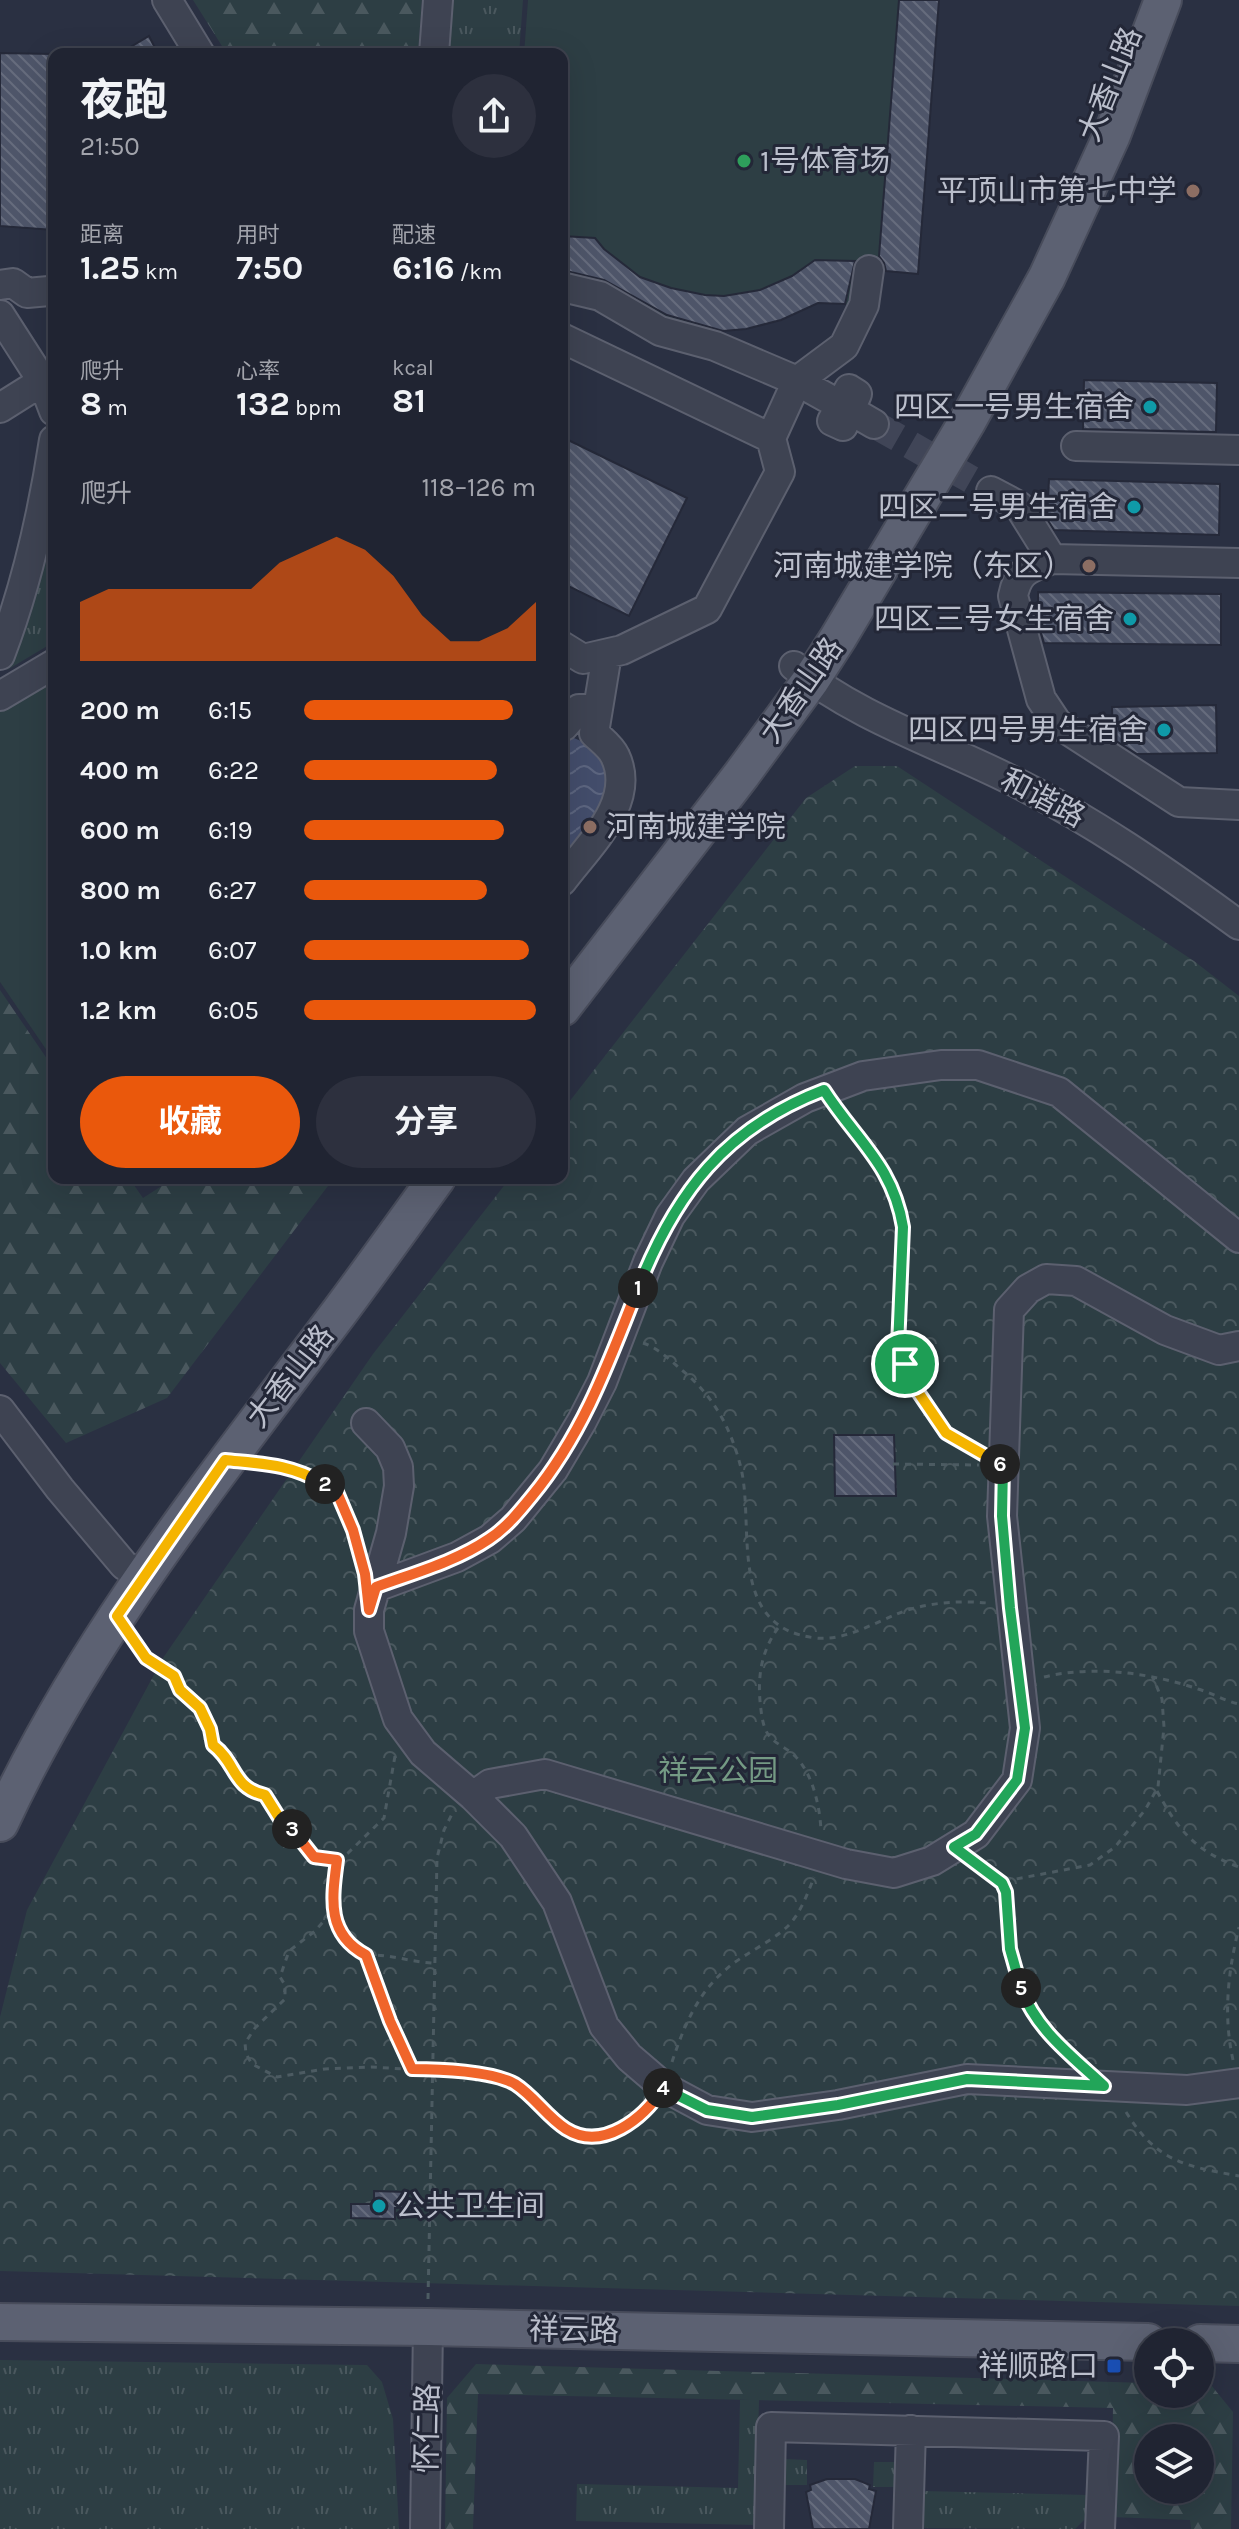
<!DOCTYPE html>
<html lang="zh">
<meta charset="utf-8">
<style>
:root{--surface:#202432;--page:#2d303e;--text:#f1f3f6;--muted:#a2a4ac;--line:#3d414d;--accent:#ea580c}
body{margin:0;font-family:Karla,"Noto Sans SC",sans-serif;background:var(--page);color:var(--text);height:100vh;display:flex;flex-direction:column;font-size:30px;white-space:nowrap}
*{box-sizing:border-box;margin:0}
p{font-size:26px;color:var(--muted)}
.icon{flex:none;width:44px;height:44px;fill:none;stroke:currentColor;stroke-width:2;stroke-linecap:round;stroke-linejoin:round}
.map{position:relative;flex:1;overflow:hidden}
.panel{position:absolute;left:48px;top:48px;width:520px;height:1136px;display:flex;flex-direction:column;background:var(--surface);border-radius:16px;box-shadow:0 8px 32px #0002,0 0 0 2px var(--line)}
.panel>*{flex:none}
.controls{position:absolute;left:1134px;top:2328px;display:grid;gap:16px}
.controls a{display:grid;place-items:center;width:80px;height:80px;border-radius:50%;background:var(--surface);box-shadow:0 8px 32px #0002,0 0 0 2px var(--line);font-size:40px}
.pin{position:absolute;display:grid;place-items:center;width:68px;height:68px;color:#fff;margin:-34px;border:4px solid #fff;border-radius:50%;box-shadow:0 2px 8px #0007}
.km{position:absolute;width:40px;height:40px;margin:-20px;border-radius:50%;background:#222;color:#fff;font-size:22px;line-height:40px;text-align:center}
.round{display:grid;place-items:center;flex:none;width:84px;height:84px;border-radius:42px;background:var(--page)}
.head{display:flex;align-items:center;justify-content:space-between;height:136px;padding:0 32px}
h1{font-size:44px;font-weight:700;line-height:60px}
.figures{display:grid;grid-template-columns:repeat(3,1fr);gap:12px;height:136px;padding:8px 32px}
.figures div{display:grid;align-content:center}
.figures b{font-size:34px;font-weight:700}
.figures small{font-size:22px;font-weight:400}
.figures p{font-size:22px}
.chart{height:224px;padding:16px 32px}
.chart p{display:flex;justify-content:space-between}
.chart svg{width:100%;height:144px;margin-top:8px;fill:var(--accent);opacity:.7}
.cta{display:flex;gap:16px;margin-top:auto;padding:16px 32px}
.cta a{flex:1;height:92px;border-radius:48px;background:var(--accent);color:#fff;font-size:32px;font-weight:700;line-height:92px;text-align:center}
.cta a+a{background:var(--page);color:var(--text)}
ul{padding:0 32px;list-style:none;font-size:26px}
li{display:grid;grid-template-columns:128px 96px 1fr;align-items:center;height:60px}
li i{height:20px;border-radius:10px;background:var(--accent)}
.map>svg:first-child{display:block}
.grass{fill:url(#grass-tufts)}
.forest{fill:url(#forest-firs);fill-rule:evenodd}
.park{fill:url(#park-crowns)}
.pitch{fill:#2d3e44}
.water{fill:url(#water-waves)}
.building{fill:url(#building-back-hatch);stroke:#252939;stroke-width:2}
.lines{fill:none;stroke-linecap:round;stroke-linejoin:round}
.minor-tunnel{stroke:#404557;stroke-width:28;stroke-dasharray:28 14;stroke-linecap:butt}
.minor-casing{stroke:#5c606f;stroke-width:32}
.major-casing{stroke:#484c5b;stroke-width:40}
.path{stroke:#4c5b62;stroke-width:3;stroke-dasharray:6 6;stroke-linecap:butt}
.minor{stroke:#3e4352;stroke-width:28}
.major{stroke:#5c6172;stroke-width:36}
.split-1-casing{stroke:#fff;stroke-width:16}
.split-2-casing{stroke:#fff;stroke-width:16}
.split-3-casing{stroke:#fff;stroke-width:16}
.split-4-casing{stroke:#fff;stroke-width:16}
.split-5-casing{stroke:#fff;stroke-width:16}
.split-6-casing{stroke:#fff;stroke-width:16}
.split-7-casing{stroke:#fff;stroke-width:16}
.split-1{stroke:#22a559;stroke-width:10}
.split-2{stroke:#f0652b;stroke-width:10}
.split-3{stroke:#f5b400;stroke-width:10}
.split-4{stroke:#f0652b;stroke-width:10}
.split-5{stroke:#22a559;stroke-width:10}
.split-6{stroke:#22a559;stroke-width:10}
.split-7{stroke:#f5b400;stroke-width:10}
.leisure-dot{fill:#2e9e5b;stroke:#232737;stroke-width:3}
.education-dot{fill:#8d6e63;stroke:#232737;stroke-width:3}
.culture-dot{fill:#0f9aa8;stroke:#232737;stroke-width:3}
.transit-dot{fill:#1a4fb4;stroke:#232737;stroke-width:3}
.labels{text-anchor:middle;stroke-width:6;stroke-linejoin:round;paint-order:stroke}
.street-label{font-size:30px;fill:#bbbfcc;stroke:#232737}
.poi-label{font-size:30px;fill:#bbbfcc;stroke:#232737;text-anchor:end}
.park-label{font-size:30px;fill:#749a84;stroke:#232737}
</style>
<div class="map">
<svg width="1239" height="2529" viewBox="0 0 1239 2529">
<defs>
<pattern id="grass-tufts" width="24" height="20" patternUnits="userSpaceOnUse" patternTransform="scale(2)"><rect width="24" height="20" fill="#2d3e44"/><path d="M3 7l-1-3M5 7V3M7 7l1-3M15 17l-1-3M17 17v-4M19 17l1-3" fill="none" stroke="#4a585e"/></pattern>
<pattern id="forest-firs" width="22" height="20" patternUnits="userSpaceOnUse" patternTransform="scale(2)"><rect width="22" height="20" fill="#2d3e44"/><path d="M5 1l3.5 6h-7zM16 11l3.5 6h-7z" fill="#4a585e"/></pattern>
<pattern id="park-crowns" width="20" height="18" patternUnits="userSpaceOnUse" patternTransform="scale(2)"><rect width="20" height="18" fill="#2d3e44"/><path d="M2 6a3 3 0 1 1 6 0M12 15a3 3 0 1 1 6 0" fill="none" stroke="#4a585e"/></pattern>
<pattern id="water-waves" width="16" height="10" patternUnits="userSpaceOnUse" patternTransform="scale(2)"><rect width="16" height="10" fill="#434d6b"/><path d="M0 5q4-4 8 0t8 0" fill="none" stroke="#5c657f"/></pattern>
<pattern id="building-back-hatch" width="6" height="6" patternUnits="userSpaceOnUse" patternTransform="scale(2)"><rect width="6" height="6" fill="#4e5569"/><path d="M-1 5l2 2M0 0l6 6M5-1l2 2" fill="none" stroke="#666c7d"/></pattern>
</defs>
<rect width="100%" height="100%" fill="#2a3042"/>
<!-- grass -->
<path class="grass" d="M447 0H523L519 54H443Z
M54 501V642L7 670 32 589Z
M0 2360 367 2365 382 2382 393 2419 399 2529H0Z
M740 2400H759L756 2525 576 2521 577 2484 738 2488Z
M784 2459 807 2460V2485H784Z
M874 2462H897L896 2487H873Z
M922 2491 1087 2495 1086 2518 1075 2529 921 2528Z"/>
<!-- forest -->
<path class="forest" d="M193 0H422L418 54H227Z
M0 990 54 1069V1178H129L143 1198 174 1178H334L167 1398 66 1443 0 1363Z
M476 2364 1148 2383V2394H1200V2384L1211 2385 1233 2412 1231 2529H1191L1190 2520 1111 2517 1113 2408 478 2394 473 2529H445L447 2398ZM1148 2438H1200V2490H1148Z"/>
<!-- park -->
<path class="park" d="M855 766H897L1194 961 1239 996V2306L0 2271V2017L27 1910 163 1658 373 1354 510 1178H562V1111L806 798Z"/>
<!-- pitch -->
<path class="pitch" d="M528 0H939L918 274 862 269 859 305 818 303 781 320 746 329 692 331 562 278V54H524Z
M54 676V1061L0 982V707Z"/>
<!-- water -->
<path class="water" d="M567 735 604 751 610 799 562 869V744Z"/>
<!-- building -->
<path class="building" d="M899 0H939L918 274 886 271 884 263 879 256Z
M149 36 158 54H119Z
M0 53 54 54V230L0 226Z
M562 236 595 238 604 249 640 277 671 288 705 295 724 296 760 290 792 276 815 260 855 261 845 304 818 303 781 320 746 329 723 331 667 315 604 280 562 270Z
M1084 380 1217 383 1216 432 1083 429Z
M562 437 687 498 629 616 562 583Z
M1049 479 1220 484 1219 535 1054 530 1047 519Z
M1038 592 1221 594V645L1044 643 1038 623Z
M1216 705 1217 753 1137 754 1113 739 1112 707Z
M834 1435H894L896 1496H835Z
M374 2191 407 2192V2208H395V2219L351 2218V2204H374Z
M827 2479H855L870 2485 869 2489 876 2491 869 2529H813L806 2492 811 2490 810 2485Z"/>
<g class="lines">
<!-- minor-tunnel -->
<path class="minor-tunnel" d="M874 424 991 491"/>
<!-- minor casing -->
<g class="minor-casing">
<path id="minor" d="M167 0 200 54
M434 54 438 0
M0 285 13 283 27 293 49 291
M562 287 600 296 660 331 715 346 797 381 844 346 864 305 869 270
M0 315 43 382 54 411
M562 338 771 438 797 381 840 405
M0 408 54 374
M850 410 843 426 832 421 849 389 857 394 850 410 874 424
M1076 446 1239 450
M991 491 1019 506 1052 559 1239 563
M1052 559C1029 569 1018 570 1013 596L1041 699 1057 723 1179 802 1239 805
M562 646 583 659 622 650 707 609 780 472 771 438
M0 655C26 587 43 512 54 440
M794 666C854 716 939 744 1009 779 1091 819 1165 871 1239 925
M0 696 54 664
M564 726 579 709H598
M562 881C588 846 637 802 615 756 611 747 601 740 594 733L607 654
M0 1410 60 1489 124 1565 142 1576
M366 1423 390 1448 398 1467 399 1486 391 1533 369 1610V1631L398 1719 423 1753 473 1796 513 1836 557 1902 604 2026 629 2057 664 2087 707 2110 752 2117 838 2105 967 2079 1187 2090 1239 2083
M376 1587 457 1557 490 1539 513 1519 553 1470 582 1421 602 1382 648 1262 670 1216 696 1180 747 1131 805 1098 863 1076 941 1065H978L1059 1092 1239 1238
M473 1796 490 1784 545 1774 846 1864 894 1873 932 1861 976 1834 1017 1780 1025 1728 1002 1516 1009 1310 1028 1289 1046 1279 1076 1281 1165 1330 1219 1350 1239 1346
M425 2529 428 2327
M769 2529 771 2427 1104 2436 1100 2529
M908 2529 911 2430"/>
</g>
<!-- major casing -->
<g class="major-casing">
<path id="major" d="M562 1008 742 774 811 680 838 638 967 422 1047 277 1112 135 1163 0
M0 1823C87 1635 217 1475 341 1310 373 1267 405 1222 437 1178
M0 2322 428 2327 1148 2342
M1200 2343 1239 2344"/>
</g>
<!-- path -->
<path class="path" d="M839 1111C868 1146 895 1181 903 1227L898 1347 914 1386 946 1433 982 1454
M643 1343C658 1348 671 1361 683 1371 714 1397 731 1428 741 1468 755 1528 726 1628 816 1638 844 1641 872 1624 897 1614 923 1603 958 1600 987 1603
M259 1463C280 1465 321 1474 336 1489 345 1499 356 1541 360 1555
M893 1464 979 1465
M778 1628C760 1653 757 1680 761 1710 762 1719 764 1731 771 1738 778 1745 788 1749 795 1756 813 1774 820 1807 821 1831
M133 1640 146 1658 174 1676 180 1690 200 1708 210 1729 213 1745C237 1763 232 1788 265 1795L280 1819 296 1833 314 1857 337 1860
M1044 1677C1093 1665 1151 1673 1198 1689 1212 1693 1225 1701 1239 1704
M395 1756 384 1818 348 1853 337 1860 329 1915 315 1931 289 1951 280 1977 285 1985V1999L255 2028 245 2043 246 2054 252 2064 277 2077 325 2069 371 2067 454 2072 487 2076 514 2084 567 2129 583 2136 626 2127 652 2105
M1157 1791C1178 1830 1195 1851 1239 1867
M973 1862 998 1877 1016 1879 1090 1865 1115 1847 1145 1810 1158 1787 1164 1727 1162 1699 1153 1678
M998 1877C1013 1895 1006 1922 1009 1944 1018 1998 1038 2025 1076 2061
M333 1907C340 1929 345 1944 366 1955L390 2021 412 2069
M366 1955C389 1954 411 1962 433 1963
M1233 2060C1223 2015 1228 1972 1239 1927
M672 2062C683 2029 696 1996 723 1972 742 1954 769 1944 788 1926 800 1914 808 1893 814 1877
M1126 2112C1157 2162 1185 2166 1239 2176
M428 2299 437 1858 444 1830 454 1810"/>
<!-- minor -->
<use href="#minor" class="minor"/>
<!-- major -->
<use href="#major" class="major"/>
</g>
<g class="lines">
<!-- split-1 casing -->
<g class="split-1-casing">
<path id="split-1" d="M638 1288C676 1192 725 1128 824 1090 856 1140 893 1165 903 1227L898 1347 905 1364"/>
</g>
<!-- split-2 casing -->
<g class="split-2-casing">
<path id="split-2" d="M325 1484 336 1490 353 1530 365 1574 369 1610 376 1587C414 1573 455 1562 489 1539 506 1528 519 1512 532 1496 583 1434 609 1362 638 1288"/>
</g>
<!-- split-3 casing -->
<g class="split-3-casing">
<path id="split-3" d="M292 1829 280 1819 265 1795C232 1788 237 1763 213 1745L210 1729 200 1708 180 1690 174 1676 146 1658 117 1616 225 1460C265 1464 289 1464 325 1484"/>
</g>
<!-- split-4 casing -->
<g class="split-4-casing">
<path id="split-4" d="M292 1829 314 1857 337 1860C332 1898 326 1934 366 1955L390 2021 412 2069C439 2069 492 2071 515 2084 534 2096 547 2117 566 2129 603 2152 644 2118 663 2088"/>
</g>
<!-- split-5 casing -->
<g class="split-5-casing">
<path id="split-5" d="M663 2088 707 2110 752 2117 838 2105 967 2079 1104 2086C1073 2057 1036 2030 1021 1988"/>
</g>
<!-- split-6 casing -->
<g class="split-6-casing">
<path id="split-6" d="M1000 1464 1003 1465 1002 1516 1010 1608 1025 1728 1017 1780 976 1834 954 1847 1002 1883 1006 1892 1010 1949 1021 1988"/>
</g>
<!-- split-7 casing -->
<g class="split-7-casing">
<path id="split-7" d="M905 1364 914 1386 946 1433 1000 1464"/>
</g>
<!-- split-1 -->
<use href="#split-1" class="split-1"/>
<!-- split-2 -->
<use href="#split-2" class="split-2"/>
<!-- split-3 -->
<use href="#split-3" class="split-3"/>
<!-- split-4 -->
<use href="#split-4" class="split-4"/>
<!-- split-5 -->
<use href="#split-5" class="split-5"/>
<!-- split-6 -->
<use href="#split-6" class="split-6"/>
<!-- split-7 -->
<use href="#split-7" class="split-7"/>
</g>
<!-- markers -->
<circle class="leisure-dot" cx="744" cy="161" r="8"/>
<g class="education-dot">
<circle cx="1193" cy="191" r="8"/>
<circle cx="1089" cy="566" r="8"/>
<circle cx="590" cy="827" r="8"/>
</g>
<g class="culture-dot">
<circle cx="1150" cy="407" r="8"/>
<circle cx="1134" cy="507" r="8"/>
<circle cx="1130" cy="619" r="8"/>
<circle cx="1164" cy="730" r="8"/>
<circle cx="379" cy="2206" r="8"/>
</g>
<rect class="transit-dot" x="1106" y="2358" width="16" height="16" rx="4"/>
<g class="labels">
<!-- street labels -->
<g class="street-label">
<text transform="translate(1110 84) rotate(-68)" y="10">大香山路</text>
<text transform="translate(801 690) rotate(-55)" y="10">大香山路</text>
<text transform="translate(1043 798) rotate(28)" y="10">和谐路</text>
<text transform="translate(290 1376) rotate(-52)" y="10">大香山路</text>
<text transform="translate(574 2330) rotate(1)" y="10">祥云路</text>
<text transform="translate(427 2428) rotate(-89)" y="10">怀仁路</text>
</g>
<!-- poi labels -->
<g class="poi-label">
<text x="760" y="171" text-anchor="start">1号体育场</text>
<text x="1177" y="201">平顶山市第七中学</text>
<text x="1134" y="417">四区一号男生宿舍</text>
<text x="1118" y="517">四区二号男生宿舍</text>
<text x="1073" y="576">河南城建学院（东区）</text>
<text x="1114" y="629">四区三号女生宿舍</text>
<text x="1148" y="740">四区四号男生宿舍</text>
<text x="606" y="837" text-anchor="start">河南城建学院</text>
<text x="395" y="2216" text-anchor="start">公共卫生间</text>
<text x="1098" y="2376">祥顺路口</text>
</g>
<!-- park labels -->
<g class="park-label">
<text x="718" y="1781">祥云公园</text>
</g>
</g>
</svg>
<div class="controls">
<a><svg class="icon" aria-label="locate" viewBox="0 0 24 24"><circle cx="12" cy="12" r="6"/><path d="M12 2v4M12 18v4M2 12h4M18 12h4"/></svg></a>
<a><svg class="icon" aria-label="layers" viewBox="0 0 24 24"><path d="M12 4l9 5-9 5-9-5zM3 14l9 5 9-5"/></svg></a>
</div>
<div class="pin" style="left:905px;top:1364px;background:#1e9e55"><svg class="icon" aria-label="arrive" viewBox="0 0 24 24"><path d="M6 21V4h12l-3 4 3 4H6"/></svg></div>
<b class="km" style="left:638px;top:1288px">1</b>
<b class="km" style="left:325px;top:1484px">2</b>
<b class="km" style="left:292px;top:1829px">3</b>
<b class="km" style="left:663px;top:2088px">4</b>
<b class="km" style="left:1021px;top:1988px">5</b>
<b class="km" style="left:1000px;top:1464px">6</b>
<section class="panel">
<div class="head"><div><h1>夜跑</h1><p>21:50</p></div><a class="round"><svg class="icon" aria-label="share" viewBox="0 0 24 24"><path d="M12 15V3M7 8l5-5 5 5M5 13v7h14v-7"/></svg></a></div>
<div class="figures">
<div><p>距离</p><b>1.25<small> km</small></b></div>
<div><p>用时</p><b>7:50</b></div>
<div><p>配速</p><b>6:16<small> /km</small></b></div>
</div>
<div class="figures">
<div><p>爬升</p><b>8<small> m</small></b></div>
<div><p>心率</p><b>132<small> bpm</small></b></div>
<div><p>kcal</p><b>81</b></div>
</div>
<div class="chart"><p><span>爬升</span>118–126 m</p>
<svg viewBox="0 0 160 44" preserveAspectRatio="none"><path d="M0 44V26L10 22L20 22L30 22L40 22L50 22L60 22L70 14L80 10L90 6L100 10L110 18L120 30L130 38L140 38L150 34L160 26V44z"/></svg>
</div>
<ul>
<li><b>200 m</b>6:15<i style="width:90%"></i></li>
<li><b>400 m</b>6:22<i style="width:83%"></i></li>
<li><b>600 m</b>6:19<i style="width:86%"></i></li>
<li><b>800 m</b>6:27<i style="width:79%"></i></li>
<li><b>1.0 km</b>6:07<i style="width:97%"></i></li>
<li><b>1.2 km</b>6:05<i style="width:100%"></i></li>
</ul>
<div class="cta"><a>收藏</a><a>分享</a></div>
</section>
</div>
